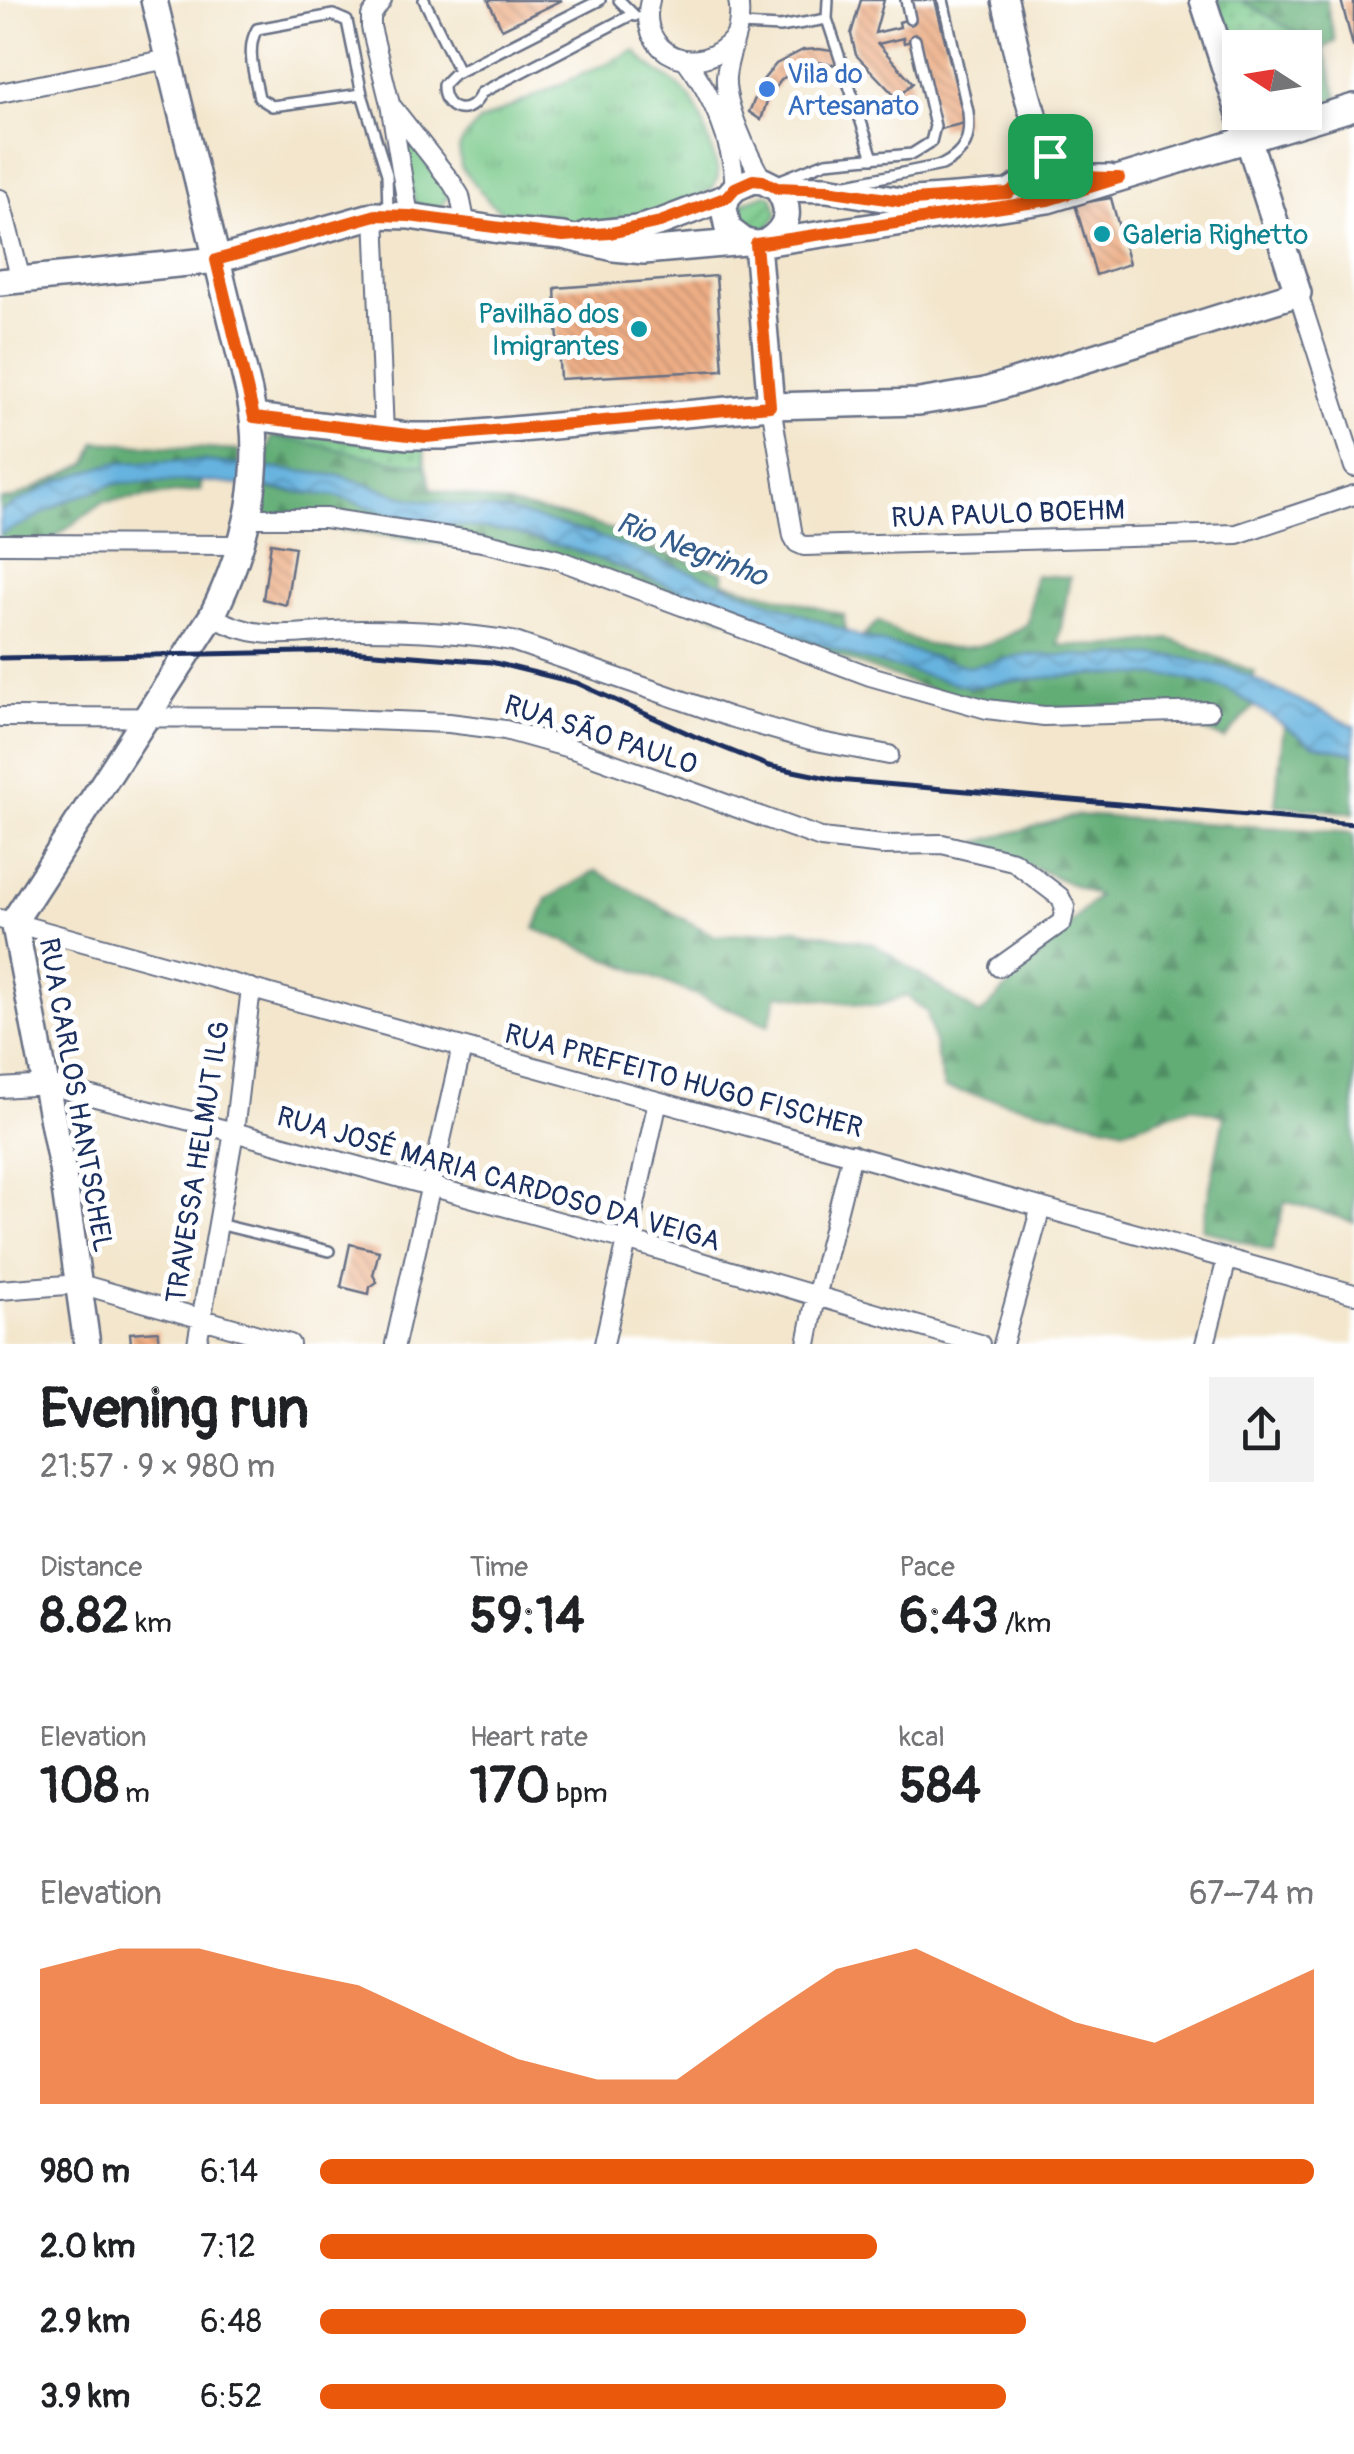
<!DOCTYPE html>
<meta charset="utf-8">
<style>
:root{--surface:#fff;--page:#f2f2f2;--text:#202124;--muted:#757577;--accent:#ea580c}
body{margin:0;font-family:Pangolin,sans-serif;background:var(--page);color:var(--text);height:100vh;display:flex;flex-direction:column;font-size:38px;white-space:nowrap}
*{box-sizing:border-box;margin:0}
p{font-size:32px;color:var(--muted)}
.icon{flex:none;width:55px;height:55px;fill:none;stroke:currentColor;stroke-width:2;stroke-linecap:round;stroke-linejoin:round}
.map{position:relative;height:1344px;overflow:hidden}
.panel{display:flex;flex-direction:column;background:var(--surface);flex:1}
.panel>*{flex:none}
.needle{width:65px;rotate:282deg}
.tools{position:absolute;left:1222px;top:30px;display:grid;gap:20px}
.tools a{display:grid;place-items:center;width:100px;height:100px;border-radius:0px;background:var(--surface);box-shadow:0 5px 15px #0003;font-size:50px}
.pin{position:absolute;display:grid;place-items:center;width:85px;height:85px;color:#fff;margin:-42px;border-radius:20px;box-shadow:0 5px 15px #0006}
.round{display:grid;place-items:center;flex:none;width:105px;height:105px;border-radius:0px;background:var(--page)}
.headline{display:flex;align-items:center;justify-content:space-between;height:170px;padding:0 40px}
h1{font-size:55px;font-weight:800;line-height:75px}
.figures{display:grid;grid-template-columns:repeat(3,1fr);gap:15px;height:170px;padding:10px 40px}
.figures div{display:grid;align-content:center}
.figures b{font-size:50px;font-weight:800}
.figures small{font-size:28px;font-weight:400}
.figures p{font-size:28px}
.chart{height:280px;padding:20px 40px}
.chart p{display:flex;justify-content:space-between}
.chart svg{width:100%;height:180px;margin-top:10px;fill:var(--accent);opacity:.7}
ul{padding:0 40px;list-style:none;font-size:32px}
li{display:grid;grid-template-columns:160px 120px 1fr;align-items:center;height:75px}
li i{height:25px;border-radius:12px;background:var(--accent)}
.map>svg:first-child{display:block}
.grass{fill:url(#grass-tufts);stroke:#4a7c74;stroke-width:2.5}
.forest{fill:url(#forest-firs);stroke:#3e6e6a;stroke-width:2.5}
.park{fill:url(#park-dots);stroke:#4a7c74;stroke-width:2.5}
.garden{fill:url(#garden-furrows);stroke:#4a7c74;stroke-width:2.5}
.water{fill:url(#water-waves);stroke:#40719e;stroke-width:2.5}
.building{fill:url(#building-back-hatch)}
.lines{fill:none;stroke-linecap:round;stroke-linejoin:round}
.lane-casing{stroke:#676f84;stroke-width:14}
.street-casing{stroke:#676f84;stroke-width:22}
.secondary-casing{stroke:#676f84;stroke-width:30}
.lane{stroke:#fff;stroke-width:9}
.street{stroke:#fff;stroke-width:18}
.secondary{stroke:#fff;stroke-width:25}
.rail{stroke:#1b2f5e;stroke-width:5}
.route-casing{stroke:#fff;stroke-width:20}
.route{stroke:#ea580c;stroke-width:12}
.shop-dot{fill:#3f7fe0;stroke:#fff;stroke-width:4}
.culture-dot{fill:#0f9aa8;stroke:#fff;stroke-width:4}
.labels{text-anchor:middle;stroke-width:10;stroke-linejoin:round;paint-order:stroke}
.shop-label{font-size:28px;fill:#366cbe;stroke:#fff;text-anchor:start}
.culture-label{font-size:28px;fill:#0d838f;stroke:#fff;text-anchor:start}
.street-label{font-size:28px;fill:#1b2f5e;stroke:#fff}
.water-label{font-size:30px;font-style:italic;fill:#355d8b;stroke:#fff}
</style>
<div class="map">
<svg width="1354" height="1344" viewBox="0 0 1354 1344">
<defs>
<pattern id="grass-tufts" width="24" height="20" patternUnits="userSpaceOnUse" patternTransform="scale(2.5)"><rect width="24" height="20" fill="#79c98a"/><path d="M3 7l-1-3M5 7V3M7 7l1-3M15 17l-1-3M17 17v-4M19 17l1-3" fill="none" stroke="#62a474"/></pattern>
<pattern id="forest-firs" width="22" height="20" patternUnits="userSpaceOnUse" patternTransform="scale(2.5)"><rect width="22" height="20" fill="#62ad76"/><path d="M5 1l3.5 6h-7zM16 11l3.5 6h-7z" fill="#508d64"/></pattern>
<pattern id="park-dots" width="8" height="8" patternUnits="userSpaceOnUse" patternTransform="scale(2.5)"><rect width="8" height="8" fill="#79c98a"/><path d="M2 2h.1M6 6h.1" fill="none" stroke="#62a474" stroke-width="1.8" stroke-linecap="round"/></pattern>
<pattern id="garden-furrows" width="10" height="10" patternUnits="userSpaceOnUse" patternTransform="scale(2.5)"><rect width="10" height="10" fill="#79c98a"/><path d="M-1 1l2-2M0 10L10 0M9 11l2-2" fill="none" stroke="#62a474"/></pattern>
<pattern id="water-waves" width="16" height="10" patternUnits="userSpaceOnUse" patternTransform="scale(2.5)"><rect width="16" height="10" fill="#66b3df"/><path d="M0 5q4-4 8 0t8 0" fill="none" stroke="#5392b8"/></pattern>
<pattern id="building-back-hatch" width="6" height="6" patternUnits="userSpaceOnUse" patternTransform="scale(2.5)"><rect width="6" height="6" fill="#eeae85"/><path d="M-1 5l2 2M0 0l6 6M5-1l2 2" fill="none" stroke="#c08e70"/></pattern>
</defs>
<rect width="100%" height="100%" fill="#fff"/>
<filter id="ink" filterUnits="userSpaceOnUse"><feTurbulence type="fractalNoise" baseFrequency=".01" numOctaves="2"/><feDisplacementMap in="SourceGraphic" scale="20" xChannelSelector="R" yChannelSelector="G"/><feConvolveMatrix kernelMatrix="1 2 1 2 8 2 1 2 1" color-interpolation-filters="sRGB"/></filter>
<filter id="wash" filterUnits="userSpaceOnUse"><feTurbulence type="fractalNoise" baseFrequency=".0048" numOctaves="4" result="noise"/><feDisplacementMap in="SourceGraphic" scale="40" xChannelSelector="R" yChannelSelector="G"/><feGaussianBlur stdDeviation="2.25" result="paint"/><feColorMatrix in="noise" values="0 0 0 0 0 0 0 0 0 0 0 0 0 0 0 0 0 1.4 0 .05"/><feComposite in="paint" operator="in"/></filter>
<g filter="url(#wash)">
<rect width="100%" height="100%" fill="#f3e6cc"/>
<!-- grass -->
<path class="grass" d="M635 50C647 68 663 73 679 86 702 104 708 141 717 167L718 176 713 189 673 209 583 228 504 213 491 204 461 167 459 148 463 139 480 121Z
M398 124 449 194 440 209 422 210 415 203Z"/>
<!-- forest -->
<path class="forest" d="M1241 0H1326L1335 41 1323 49Z
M271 437C323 442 372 461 425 465L432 489 577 519 626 534 645 530 648 548 723 572 724 582 844 615 845 631 591 534 516 513 411 499 341 476 263 469Z
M96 442 239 451V466L203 461 159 463 23 502 0 512V500L12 499 88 463Z
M202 481 200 490 103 502 46 544H0V534C38 518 74 492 115 484 143 479 175 482 202 481Z
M263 489 337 496 406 518 512 532 584 553 644 577 970 687C1040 677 1162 661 1228 689 1237 693 1246 701 1254 706L1224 739 1162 713 987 709 556 559 260 518Z
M1035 575 1070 577 1058 645 1116 646 1170 639 1255 672 1253 679 1235 670 1023 655 970 667 862 637 878 621C927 654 978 659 1028 623Z
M1284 725 1312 744 1354 753V813L1275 805Z
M1078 815 1354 833V1222L1285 1201 1272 1251 1202 1229 1224 1116 1191 1107 1126 1129 944 1088 927 1012 907 996 876 1006 778 994 769 1025 535 929 547 899 596 871 715 936 796 929 874 944 980 1015 1098 896 977 842Z"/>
<!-- park -->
<path class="park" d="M1217 0H1241L1323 49 1338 98 1305 108V48H1240V70Z
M291 434 424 447 425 465C372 461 323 442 271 437Z"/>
<!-- garden -->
<path class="garden" d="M766 194 772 196 778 214 760 239 737 223 735 205Z"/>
<!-- water -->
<path class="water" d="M203 461 341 476 411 499 516 513 591 534 861 637 970 667 1023 655 1174 656 1235 670 1354 726V753L1312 744 1228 689 1171 676 1099 674 1026 679 970 687 855 657 584 553 512 532 406 519 337 496 202 481 117 483 67 500 32 520 0 534V512L59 481 114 463Z"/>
<g id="blocks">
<!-- building -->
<path class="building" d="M488 0H562L502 29Z
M861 0H884L875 33 900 27 899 22 913 18 908 0H935L965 123 940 129 918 39 904 43 903 38 878 44 913 83 897 98 856 55 851 34Z
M1341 0H1354V45L1353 46Z
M819 49 832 51 837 65 815 62 799 69 782 79 768 98 761 120 749 112 763 80 776 64 803 50Z
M1111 198 1129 264 1096 275 1075 204Z
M716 276 723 370 560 379 555 288Z
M271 543 295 547 286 605 263 599Z
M350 1244 379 1251 373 1275 377 1282 370 1287 369 1294 341 1287Z
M158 1331 159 1344H131L130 1333Z"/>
</g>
</g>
<g filter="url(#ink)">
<use href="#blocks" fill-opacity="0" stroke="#676f84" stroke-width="2.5"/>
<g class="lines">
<!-- lane casing -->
<g class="lane-casing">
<path id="lane" d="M424 0 459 71
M600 0 454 74 443 85C442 113 471 118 481 93L633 14
M619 0 635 16
M906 0 910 19
M827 19 873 158
M740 25 780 27 827 19 828 0
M362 94 272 106 259 98C255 76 245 49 257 29L333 15 347 21 362 94 387 174 388 212
M783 179 826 162 912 154 931 142 935 126 915 40
M848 184 942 165C966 153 971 138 968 112L943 0
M218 1224 329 1251"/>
</g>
<!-- street casing -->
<g class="street-casing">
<path id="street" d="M382 0 371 16V27L390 104 409 216
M650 0C636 55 699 81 734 38
M738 0C744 27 728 50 726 77 724 104 749 157 763 181
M686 60C713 96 733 142 735 188
M0 93 168 59
M393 108 452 183 460 196 466 226
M0 199 21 280
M375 215 384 433
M1298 293 1354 467
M771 406 793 536 797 543 804 546 1237 534 1354 495
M249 518H325L483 542 556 559 870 676 987 709 1044 716 1209 711
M0 544 241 545
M212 616C265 647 306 629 364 630 413 630 463 633 512 641L730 717 811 740 889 755
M0 717 315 718 449 723 505 730 573 749 821 838 883 845 942 844 1013 861 1060 897 1065 907 1062 922 999 967
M0 919 1354 1294
M0 1088 48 1085 234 1132 626 1240 980 1344
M0 1290 80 1284 290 1344
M197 1344 234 1132 251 988
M395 1344 462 1047
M604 1344 658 1101
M807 1344 816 1297 852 1154
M1003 1344 1041 1207
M1205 1344 1227 1259"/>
</g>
<!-- secondary casing -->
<g class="secondary-casing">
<path id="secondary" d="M1005 0C1015 39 1032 147 1063 169 1077 179 1093 178 1109 178
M727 197 724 208 728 229 745 242 757 244 1048 200 1354 107
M588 234 637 229 661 222 727 197 735 188 753 180 763 181 777 188 827 189 901 201 1008 193 1027 181 1033 170 1039 135
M768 241C789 227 792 209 777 188
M757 244 771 406
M0 282 217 260 375 215 409 216 499 230 563 236 614 248 644 251 745 242
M254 417 408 436H446L771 406 919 402 985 391 1298 293 1203 0
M87 1344 62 1168 14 921 212 616C247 545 265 471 249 392L154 0"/>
</g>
<!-- lane -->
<use href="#lane" class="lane"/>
<!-- street -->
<use href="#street" class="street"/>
<!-- secondary -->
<use href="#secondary" class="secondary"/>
<!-- rail -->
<path class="rail" d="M0 658 349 651 491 662 577 683 694 736 769 766 837 780 1354 824"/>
</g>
</g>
<g class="lines" filter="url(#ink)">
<!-- route casing -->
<g class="route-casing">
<path id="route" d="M1039 134C1061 175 1075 178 1119 178L1048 200 756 244 770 406 426 437 254 417 216 260 376 215 409 216 563 236 610 233 660 222 727 197 735 188 753 180 763 181 777 188 827 190 900 201 1008 193 1027 181 1033 170Z"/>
</g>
<!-- route -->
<use href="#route" class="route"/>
</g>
<!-- markers -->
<circle class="shop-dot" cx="767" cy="89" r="10"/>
<g class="culture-dot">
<circle cx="1102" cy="234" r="10"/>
<circle cx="639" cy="329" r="10"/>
</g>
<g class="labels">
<!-- shop labels -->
<g class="shop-label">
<text x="787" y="83">Vila do<tspan x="787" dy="32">Artesanato</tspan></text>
</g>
<!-- culture labels -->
<g class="culture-label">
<text x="1122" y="244">Galeria Righetto</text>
<text x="619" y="323" text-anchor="end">Pavilhão dos<tspan x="619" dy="32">Imigrantes</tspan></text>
</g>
<!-- street labels -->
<g class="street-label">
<text transform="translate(1008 513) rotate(-2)" y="10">RUA PAULO BOEHM</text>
<text transform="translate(601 734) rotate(18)" y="10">RUA SÃO PAULO</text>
<text transform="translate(684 1080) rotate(15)" y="10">RUA PREFEITO HUGO FISCHER</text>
<text transform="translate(77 1095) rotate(80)" y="10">RUA CARLOS HANTSCHEL</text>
<text transform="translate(197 1162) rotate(-81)" y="10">TRAVESSA HELMUT ILG</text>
<text transform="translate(499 1178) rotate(16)" y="10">RUA JOSÉ MARIA CARDOSO DA VEIGA</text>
</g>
<!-- water labels -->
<g class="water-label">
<text transform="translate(692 549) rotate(21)" y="10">Rio Negrinho</text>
</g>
</g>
</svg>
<div class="tools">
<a><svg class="needle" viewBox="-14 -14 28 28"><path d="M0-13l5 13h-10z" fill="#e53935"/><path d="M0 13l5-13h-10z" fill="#757577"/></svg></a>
</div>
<div class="pin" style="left:1050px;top:156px;background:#1e9e55"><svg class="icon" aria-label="arrive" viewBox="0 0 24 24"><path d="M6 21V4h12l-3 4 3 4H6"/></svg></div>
</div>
<section class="panel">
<div class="headline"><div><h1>Evening run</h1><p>21:57 · 9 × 980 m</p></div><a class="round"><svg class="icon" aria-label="share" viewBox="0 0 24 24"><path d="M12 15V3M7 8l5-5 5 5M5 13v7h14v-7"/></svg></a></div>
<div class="figures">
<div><p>Distance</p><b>8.82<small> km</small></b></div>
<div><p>Time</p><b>59:14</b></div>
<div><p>Pace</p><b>6:43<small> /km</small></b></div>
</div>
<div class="figures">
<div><p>Elevation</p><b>108<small> m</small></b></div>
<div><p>Heart rate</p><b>170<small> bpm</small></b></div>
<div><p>kcal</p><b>584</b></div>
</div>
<div class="chart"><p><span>Elevation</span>67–74 m</p>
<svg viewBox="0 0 160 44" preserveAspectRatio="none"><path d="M0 44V11L10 6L20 6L30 11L40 15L50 24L60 33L70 38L80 38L90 24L100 11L110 6L120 15L130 24L140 29L150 20L160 11V44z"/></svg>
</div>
<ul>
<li><b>980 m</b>6:14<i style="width:100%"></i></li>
<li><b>2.0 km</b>7:12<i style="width:56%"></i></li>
<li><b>2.9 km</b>6:48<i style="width:71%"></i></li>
<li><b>3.9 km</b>6:52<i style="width:69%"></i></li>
</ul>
</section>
